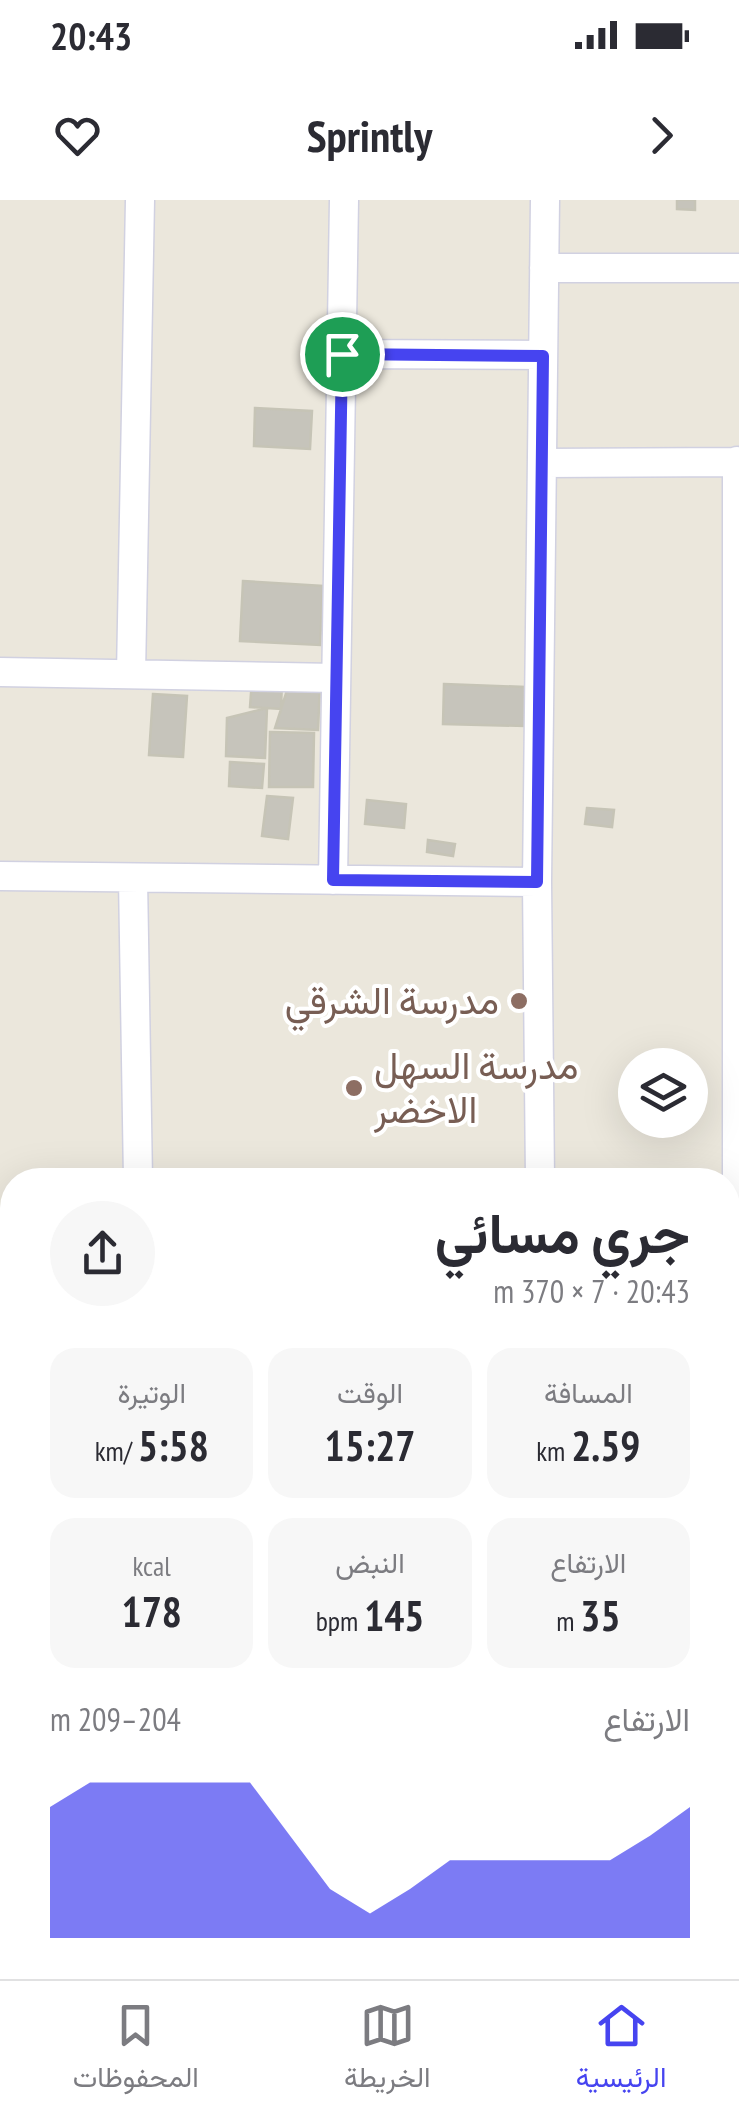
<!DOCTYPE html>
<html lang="ar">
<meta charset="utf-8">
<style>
:root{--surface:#fff;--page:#f7f7f7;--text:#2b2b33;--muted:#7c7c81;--line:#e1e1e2;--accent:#4644f0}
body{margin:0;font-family:"PT Sans Narrow",Vazirmatn,sans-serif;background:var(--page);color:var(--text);direction:rtl;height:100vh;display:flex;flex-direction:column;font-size:38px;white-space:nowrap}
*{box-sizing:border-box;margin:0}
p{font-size:32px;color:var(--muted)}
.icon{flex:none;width:55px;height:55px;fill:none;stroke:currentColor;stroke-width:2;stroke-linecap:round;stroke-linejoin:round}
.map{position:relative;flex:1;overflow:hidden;direction:ltr}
.details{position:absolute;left:0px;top:968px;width:740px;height:812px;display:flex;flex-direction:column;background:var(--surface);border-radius:40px 40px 0 0;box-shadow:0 10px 40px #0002;direction:rtl}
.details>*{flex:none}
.controls{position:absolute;left:618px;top:848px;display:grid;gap:20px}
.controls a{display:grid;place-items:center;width:90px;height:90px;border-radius:50%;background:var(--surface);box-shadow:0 10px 40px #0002;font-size:50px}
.pin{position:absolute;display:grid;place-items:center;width:85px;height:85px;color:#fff;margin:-42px;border:5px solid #fff;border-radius:50%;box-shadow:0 2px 10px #0007}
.round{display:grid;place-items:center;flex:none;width:105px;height:105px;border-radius:52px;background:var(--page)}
.summary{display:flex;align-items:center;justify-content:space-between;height:170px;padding:0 50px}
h1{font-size:55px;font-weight:700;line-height:75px}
.stats{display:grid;grid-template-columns:repeat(3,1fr);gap:15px;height:170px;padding:10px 50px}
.stats div{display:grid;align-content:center;border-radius:25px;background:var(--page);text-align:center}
.stats b{font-size:42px;font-weight:700}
.stats small{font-size:28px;font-weight:400}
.stats p{font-size:28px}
.chart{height:280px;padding:20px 50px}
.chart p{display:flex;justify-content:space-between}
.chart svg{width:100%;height:180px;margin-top:10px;fill:var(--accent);opacity:.7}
.status{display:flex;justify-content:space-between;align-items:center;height:70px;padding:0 50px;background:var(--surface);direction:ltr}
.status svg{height:28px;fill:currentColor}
header{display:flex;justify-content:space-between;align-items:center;height:130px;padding:0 50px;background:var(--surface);font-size:45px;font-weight:700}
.menu{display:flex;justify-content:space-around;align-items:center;height:140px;border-top:2px solid var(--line);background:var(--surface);font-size:28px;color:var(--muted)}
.menu a{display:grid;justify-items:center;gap:5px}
.menu .current{color:var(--accent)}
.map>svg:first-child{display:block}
.building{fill:#c6c4bb;stroke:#c6c4b6;stroke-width:2.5}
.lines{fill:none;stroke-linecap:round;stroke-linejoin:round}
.minor-casing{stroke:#d1d1e1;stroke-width:31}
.minor{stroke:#fff;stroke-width:28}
.route-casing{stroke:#fff;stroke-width:20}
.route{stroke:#4644f0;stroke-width:12}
.education-dot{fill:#8d6e63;stroke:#fff;stroke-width:4}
.labels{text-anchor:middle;stroke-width:8;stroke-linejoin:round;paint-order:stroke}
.education-label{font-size:38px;fill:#785e54;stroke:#fff;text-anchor:end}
</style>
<div class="status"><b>20:43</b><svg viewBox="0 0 49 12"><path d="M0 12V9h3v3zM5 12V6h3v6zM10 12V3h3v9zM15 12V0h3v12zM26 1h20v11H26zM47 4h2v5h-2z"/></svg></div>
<header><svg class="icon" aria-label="forward" viewBox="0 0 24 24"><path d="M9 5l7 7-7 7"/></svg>Sprintly<svg class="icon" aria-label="heart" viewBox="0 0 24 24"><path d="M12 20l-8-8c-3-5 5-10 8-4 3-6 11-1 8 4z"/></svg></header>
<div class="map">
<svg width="739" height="1779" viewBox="0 0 739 1779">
<rect width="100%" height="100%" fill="#ebe7dc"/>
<!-- building -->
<path class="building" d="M677 0H695V10L677 9Z
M255 208 312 211 310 249 254 246Z
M243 381 323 386 320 445 240 441Z
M252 479 282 481 281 509 250 507Z
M289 484 320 485 318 530 275 528Z
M444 484 525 487 524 526 443 524Z
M153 494 187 496 183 557 149 555Z
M267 508 265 558 226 556 227 518Z
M270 532 314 533 313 587H269Z
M230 562 264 564 262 588 229 586Z
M267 596 293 598 288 639 262 636Z
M367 600 406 604 404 628 365 624Z
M587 608 614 610 612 627 585 624Z
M428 640 455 644 453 656 427 652Z
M0 1060H12V1116H0Z
M0 1201H12V1256L0 1254Z
M0 1268 11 1271 12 1311H0Z
M0 1369H3L4 1428H0Z
M4 1503H12V1527L1 1528Z
M0 1548H10L11 1581H0Z
M7 1626H12V1665L8 1666Z
M188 1768H212L211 1779H187Z
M616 1770 649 1772 648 1779H616Z"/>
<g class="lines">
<!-- minor casing -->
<g class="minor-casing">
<path id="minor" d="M544 68H739
M342 154 543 155
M542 263 739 262
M0 472 336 478
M131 474 140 0
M0 676 537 682
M133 678 138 980
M333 680 344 0
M540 980 537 682 545 0
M0 1168H12
M0 1356H12
M154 1768V1779
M532 1779V1768
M729 1779 737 1062V261"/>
</g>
<!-- minor -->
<use href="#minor" class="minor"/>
</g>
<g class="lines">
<!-- route casing -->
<g class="route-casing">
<path id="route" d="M342 154 543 156 537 682 333 680Z"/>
</g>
<!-- route -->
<use href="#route" class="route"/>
</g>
<!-- markers -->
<g class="education-dot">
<circle cx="519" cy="801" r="10"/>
<circle cx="354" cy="888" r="10"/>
</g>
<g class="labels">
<!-- education labels -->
<g class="education-label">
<text x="499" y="814">مدرسة الشرقي</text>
<text x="374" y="879" text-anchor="start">مدرسة السهل<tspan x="374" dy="44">الاخضر</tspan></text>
</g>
</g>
</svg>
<div class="controls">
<a><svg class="icon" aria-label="layers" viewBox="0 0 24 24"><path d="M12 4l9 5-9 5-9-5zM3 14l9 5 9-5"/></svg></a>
</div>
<div class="pin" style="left:342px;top:154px;background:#1e9e55"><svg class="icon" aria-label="arrive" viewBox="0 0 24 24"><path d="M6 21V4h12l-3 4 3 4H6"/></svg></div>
<section class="details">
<div class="summary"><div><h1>جري مسائي</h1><p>20:43 · 7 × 370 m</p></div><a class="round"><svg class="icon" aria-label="share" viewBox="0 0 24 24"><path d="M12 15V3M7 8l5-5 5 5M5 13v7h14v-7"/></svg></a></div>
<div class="stats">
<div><p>المسافة</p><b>2.59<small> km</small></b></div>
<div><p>الوقت</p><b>15:27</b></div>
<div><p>الوتيرة</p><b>5:58<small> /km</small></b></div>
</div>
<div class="stats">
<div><p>الارتفاع</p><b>35<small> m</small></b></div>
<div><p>النبض</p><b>145<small> bpm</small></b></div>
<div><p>kcal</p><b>178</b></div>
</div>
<div class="chart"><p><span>الارتفاع</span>204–209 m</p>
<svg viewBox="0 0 160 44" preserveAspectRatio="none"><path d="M0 44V12L10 6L20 6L30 6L40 6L50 6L60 19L70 32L80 38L90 32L100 25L110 25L120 25L130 25L140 25L150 19L160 12V44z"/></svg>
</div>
</section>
</div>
<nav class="menu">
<a class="current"><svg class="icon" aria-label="home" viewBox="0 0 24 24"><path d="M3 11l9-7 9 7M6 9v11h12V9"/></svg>الرئيسية</a>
<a><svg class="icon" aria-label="map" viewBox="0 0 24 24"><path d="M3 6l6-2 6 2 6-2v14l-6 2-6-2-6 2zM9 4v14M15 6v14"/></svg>الخريطة</a>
<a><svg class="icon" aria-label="saved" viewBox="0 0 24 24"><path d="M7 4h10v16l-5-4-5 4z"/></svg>المحفوظات</a>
</nav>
